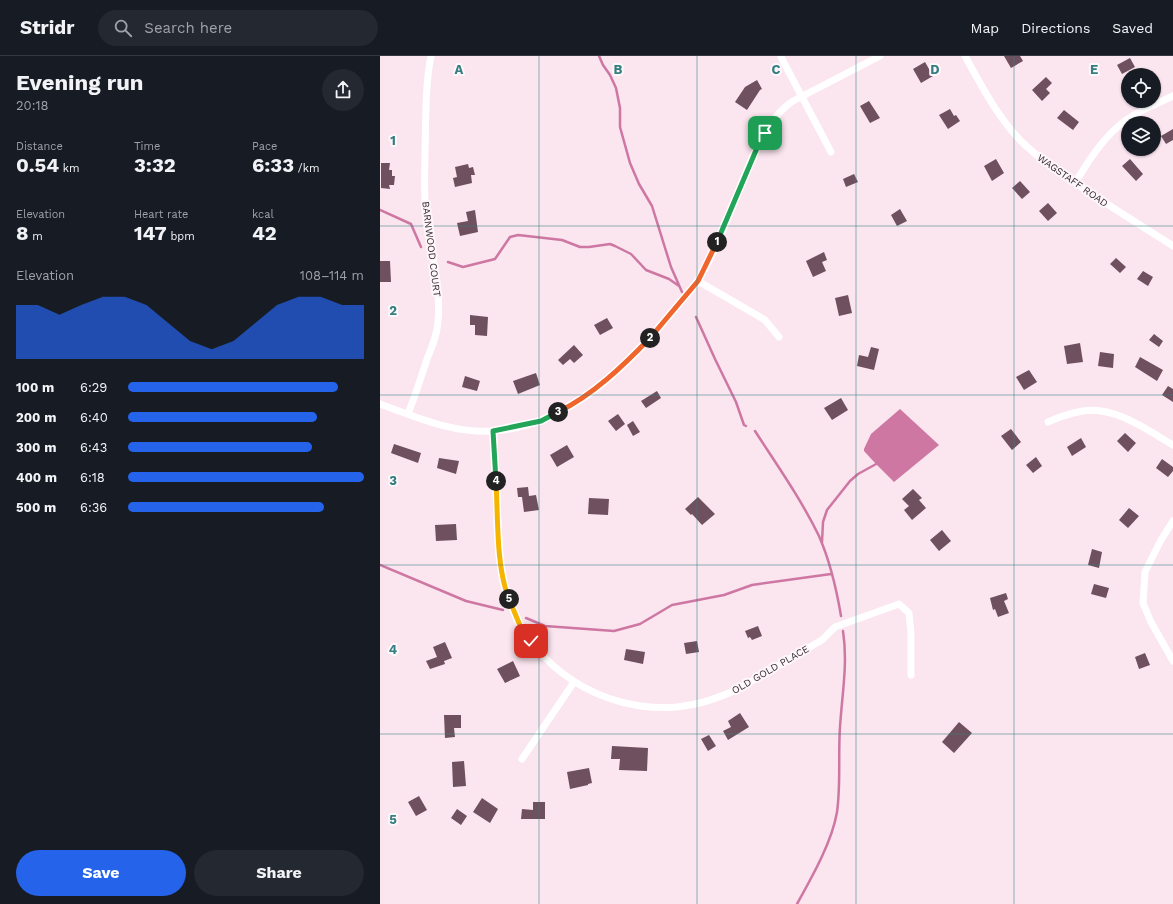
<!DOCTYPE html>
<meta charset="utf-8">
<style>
:root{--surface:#171b24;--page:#242831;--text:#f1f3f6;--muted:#9ea1a6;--line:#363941;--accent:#2563eb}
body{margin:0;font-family:"Work Sans",sans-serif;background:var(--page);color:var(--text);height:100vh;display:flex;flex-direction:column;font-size:15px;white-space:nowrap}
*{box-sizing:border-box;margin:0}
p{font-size:13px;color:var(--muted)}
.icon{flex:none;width:22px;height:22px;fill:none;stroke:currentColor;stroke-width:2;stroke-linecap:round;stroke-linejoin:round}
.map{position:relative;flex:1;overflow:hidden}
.drawer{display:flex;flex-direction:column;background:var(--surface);width:380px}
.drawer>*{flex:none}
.buttons{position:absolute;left:741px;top:12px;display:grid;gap:8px}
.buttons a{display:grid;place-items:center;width:40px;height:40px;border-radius:50%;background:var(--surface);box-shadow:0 1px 3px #0004;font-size:20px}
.pin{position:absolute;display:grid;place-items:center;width:34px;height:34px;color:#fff;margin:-17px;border-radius:8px;box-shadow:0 2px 6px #0006}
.km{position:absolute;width:20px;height:20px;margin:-10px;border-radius:50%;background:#222;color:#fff;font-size:11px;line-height:20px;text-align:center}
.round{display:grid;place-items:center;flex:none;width:42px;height:42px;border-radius:21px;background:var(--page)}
.headline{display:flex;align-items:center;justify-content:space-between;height:68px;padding:0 16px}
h1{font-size:22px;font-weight:700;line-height:30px}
.figures{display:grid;grid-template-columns:repeat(3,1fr);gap:6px;height:68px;padding:4px 16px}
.figures div{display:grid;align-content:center}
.figures b{font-size:20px;font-weight:700}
.figures small{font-size:11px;font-weight:400}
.figures p{font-size:11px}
.chart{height:112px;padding:8px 16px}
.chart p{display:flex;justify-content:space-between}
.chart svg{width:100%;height:72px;margin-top:4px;fill:var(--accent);opacity:.7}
.button{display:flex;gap:8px;margin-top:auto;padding:8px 16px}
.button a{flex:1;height:46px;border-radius:24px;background:var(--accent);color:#fff;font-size:16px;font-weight:700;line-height:46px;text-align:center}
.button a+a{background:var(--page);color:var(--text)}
ul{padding:0 16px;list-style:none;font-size:13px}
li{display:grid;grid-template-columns:64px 48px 1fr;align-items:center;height:30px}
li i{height:10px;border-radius:5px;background:var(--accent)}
header{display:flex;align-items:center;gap:24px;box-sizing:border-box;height:56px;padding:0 20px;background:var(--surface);border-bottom:1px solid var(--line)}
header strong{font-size:19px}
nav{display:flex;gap:22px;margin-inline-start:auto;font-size:14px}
.search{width:280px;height:36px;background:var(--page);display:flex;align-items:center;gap:10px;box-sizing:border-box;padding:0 14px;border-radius:22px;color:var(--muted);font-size:15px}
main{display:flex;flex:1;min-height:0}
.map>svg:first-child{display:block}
.water{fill:#cd77a2}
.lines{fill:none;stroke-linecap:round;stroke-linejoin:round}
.stream{stroke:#cd77a2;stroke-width:2.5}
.building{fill:#6e505e}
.minor{stroke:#fff;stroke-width:7}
.split-1-casing{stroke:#fff;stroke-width:8}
.split-2-casing{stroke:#fff;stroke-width:8}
.split-3-casing{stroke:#fff;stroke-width:8}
.split-4-casing{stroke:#fff;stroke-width:8}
.split-5-casing{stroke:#fff;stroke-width:8}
.split-6-casing{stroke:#fff;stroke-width:8}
.split-1{stroke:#22a559;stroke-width:5}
.split-2{stroke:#f0652b;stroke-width:5}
.split-3{stroke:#f0652b;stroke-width:5}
.split-4{stroke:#22a559;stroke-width:5}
.split-5{stroke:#f5b400;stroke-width:5}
.split-6{stroke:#f5b400;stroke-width:5}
.grid{fill:none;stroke:#357e81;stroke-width:1;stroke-opacity:0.55}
.labels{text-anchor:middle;stroke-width:4;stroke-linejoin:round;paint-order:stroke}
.street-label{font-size:10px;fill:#36282f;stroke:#fef7fa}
.grid-label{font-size:13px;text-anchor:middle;font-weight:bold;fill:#357e81;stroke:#fef7fa;stroke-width:4;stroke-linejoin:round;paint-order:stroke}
</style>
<header>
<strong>Stridr</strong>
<div class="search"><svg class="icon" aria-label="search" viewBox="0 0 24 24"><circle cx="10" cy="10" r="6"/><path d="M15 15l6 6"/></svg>Search here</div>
<nav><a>Map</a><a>Directions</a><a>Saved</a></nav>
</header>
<main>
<section class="drawer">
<div class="headline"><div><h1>Evening run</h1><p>20:18</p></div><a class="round"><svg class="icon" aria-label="share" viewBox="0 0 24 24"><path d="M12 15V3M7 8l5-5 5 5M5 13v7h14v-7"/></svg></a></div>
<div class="figures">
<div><p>Distance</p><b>0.54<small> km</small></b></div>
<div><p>Time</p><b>3:32</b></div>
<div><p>Pace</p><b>6:33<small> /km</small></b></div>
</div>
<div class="figures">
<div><p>Elevation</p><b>8<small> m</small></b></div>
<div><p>Heart rate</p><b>147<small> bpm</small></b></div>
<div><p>kcal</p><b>42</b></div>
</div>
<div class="chart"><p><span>Elevation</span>108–114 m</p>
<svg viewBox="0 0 160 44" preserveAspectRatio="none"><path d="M0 44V11L10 11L20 17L30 11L40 6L50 6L60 11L70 22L80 33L90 38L100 33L110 22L120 11L130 6L140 6L150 11L160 11V44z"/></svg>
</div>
<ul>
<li><b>100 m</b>6:29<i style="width:89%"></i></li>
<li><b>200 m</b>6:40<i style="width:80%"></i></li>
<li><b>300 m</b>6:43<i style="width:78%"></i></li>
<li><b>400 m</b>6:18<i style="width:100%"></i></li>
<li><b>500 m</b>6:36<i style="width:83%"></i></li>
</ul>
<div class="button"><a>Save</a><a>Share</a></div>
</section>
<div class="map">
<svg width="793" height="848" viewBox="0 0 793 848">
<rect width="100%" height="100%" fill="#fbe5ef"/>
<!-- water -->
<path class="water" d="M520 353 559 389 514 426 496 408 484 395V393L491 378Z"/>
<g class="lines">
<!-- stream -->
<path class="stream" d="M219 0 223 9 230 19 236 32 240 52V71L250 107 259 128 272 150 291 211 302 236
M0 154 31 168 41 191
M68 206 83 211 115 203 130 181 138 179 182 184 200 191H209L230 188 235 190 251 198 266 214 289 223 299 230
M316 261 335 303 356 346 364 369 366 370
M375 375C397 409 421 443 439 480 449 503 457 536 461 560
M442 486 443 466 447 454 470 425 478 418 498 407
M0 509 86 545 123 554
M146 562 165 570 234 575 260 568 292 549 344 539 372 529 451 518
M417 848C432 821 452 786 457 756 461 728 458 699 460 671 462 639 468 607 463 575"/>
</g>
<!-- building -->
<path class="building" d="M624 0H640L643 5 631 12Z
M750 2 755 11 742 18 737 9Z
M545 6 553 20 541 27 533 13Z
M666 21 672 27 666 33 670 37 662 45 652 34Z
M377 24 382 33 380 34 367 54 355 46 365 31Z
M489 45 500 62 490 67 480 50Z
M570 53 574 60 576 59 580 65 568 73 559 59Z
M684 54 699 66 693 74 677 62Z
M793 73V84L786 88 781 80Z
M616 103 624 117 612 125 604 110Z
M750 103 763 118 756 125 742 110Z
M1 107H10L9 114H12V120H15L14 129H9L10 133 1 132Z
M88 108 89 112 93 111 95 119H91L92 127 75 131 73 122 77 121 75 111Z
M474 118 478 126 466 131 463 123Z
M640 125 650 136 642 143 632 132Z
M668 147 677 157 668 165 659 155Z
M520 153 527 165 517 170 511 159Z
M95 154 98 176 80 180 77 167 88 165 86 156Z
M444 196 447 204 442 206 446 215 433 221 426 205Z
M736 202 746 211 740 217 730 208Z
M0 205H10L11 226H0Z
M763 215 773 221 768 230 757 223Z
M468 239 472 257 459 260 455 242Z
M90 259 108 261 107 280 95 279V269H90Z
M227 262 233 272 220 279 214 269Z
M774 278 783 285 779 291 769 284Z
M700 287 703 306 687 308 684 290Z
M194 289 203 299 194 307 190 303 183 309 178 304Z
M491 291 499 293 494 314 477 310 479 299 488 301Z
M720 296 734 298 733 312 718 310Z
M760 301 783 314 777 325 755 311Z
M649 314 657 326 644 334 636 321Z
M156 317 160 329 138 338 133 325Z
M85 320 100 325 97 335 82 331Z
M788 330 793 333V346L782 339Z
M277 335 281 342 266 352 261 345Z
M461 342 468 354 452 364 444 352Z
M238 358 245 368 236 375 228 365Z
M253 365 260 376 253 380 247 369Z
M631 373 641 386 632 394 621 380Z
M745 377 756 387 748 396 737 385Z
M701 382 706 391 692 400 687 391Z
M14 388 41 397 38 407 11 397Z
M187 389 194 401 177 411 170 399Z
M656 401 662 410 653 417 646 409Z
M59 402 79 405 76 418 57 412Z
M782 403 793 411V415L788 421 776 412Z
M148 431 149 440 156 439 159 454 144 456 142 441H138L137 432Z
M533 433 542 442 539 444 546 452 532 464 524 454 529 450 522 443Z
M318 441 335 458 322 469 312 458 311 459 305 453Z
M209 442 229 443 228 459 208 458Z
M749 452 759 460 748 472 739 464Z
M76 468 77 484 56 485 55 469Z
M562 474 571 485 559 495 550 484Z
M712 493 722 496 719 512 708 509Z
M714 528 729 532 726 542 711 538Z
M626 537 628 543 624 545 629 557 618 561 615 553 613 554 610 542Z
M378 570 382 580 372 584 370 581 368 582 365 575Z
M317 585 319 596 306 598 304 587Z
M65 586 72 602 64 605 65 608 50 613 46 605 57 601 53 591Z
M246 593 265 596 263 608 244 604Z
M765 597 770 609 759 613 755 601Z
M133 605 140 620 125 627 117 613Z
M360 657 369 671 348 684 343 675 351 671 348 665Z
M64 659H81V672H74L75 681 65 682Z
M579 666 592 677 574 697 562 686Z
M329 679 336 690 328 695 321 683Z
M232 690 268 692 267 715 239 714 240 703H231Z
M84 705 86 730 73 731 72 706Z
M209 712 212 727 208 728V729L190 733 187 716Z
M39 740 47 754 36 760 28 746Z
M102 742 118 753 110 767 93 756Z
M153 746H165V763H141L142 753 153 754Z
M77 753 87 760 81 769 71 762Z"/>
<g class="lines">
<!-- minor -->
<path class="minor" d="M585 0C601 29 617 60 640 84 662 106 688 122 713 139 740 156 766 173 793 190
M401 1 451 96
M695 127C709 104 724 80 746 64 760 54 777 48 793 40
M318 225 385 264 399 281
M0 348C36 361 74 378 114 375 187 370 245 313 289 260 298 249 309 237 318 225 331 205 340 181 349 160 364 124 380 66 413 45L500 0
M28 358C35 340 41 322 47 303 52 291 57 279 58 266 61 232 52 199 47 166 43 142 45 118 45 94 46 63 45 30 51 0
M668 366C679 361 691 357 703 355 735 350 767 374 793 389
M113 375C115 407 117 440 118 472 120 494 120 517 127 538 150 611 221 657 297 651 318 649 339 642 358 633L442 584 455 571 519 548 529 557 531 577V619
M793 465 781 484 765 516 763 547 771 566 793 605
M142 703 194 626"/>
</g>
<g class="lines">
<!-- split-1 casing -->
<g class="split-1-casing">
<path id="split-1" d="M337 186 377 92 385 77"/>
</g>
<!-- split-2 casing -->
<g class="split-2-casing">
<path id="split-2" d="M270 282 318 225 337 186"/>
</g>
<!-- split-3 casing -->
<g class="split-3-casing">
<path id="split-3" d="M178 356C213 339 243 310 270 282"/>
</g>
<!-- split-4 casing -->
<g class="split-4-casing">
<path id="split-4" d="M116 425 113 375 161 365 178 356"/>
</g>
<!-- split-5 casing -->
<g class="split-5-casing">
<path id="split-5" d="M116 425C118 460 116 512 129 543"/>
</g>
<!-- split-6 casing -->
<g class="split-6-casing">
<path id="split-6" d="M129 543 141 572 151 585"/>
</g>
<!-- split-1 -->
<use href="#split-1" class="split-1"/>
<!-- split-2 -->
<use href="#split-2" class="split-2"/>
<!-- split-3 -->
<use href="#split-3" class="split-3"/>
<!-- split-4 -->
<use href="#split-4" class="split-4"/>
<!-- split-5 -->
<use href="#split-5" class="split-5"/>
<!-- split-6 -->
<use href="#split-6" class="split-6"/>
</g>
<!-- grid -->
<path class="grid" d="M159 0V848M317 0V848M476 0V848M634 0V848M0 170H793M0 339H793M0 509H793M0 678H793"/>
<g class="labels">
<!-- street labels -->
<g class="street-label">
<text transform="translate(693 124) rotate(35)" y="4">WAGSTAFF ROAD</text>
<text transform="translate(52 193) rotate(83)" y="4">BARNWOOD COURT</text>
<text transform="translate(390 613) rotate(-30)" y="4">OLD GOLD PLACE</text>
</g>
</g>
<g class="grid-label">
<text x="79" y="18">A</text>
<text x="238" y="18">B</text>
<text x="396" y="18">C</text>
<text x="555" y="18">D</text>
<text x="714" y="18">E</text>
<text x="13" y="89">1</text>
<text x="13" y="259">2</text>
<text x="13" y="429">3</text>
<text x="13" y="598">4</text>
<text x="13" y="768">5</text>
</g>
</svg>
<div class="buttons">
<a><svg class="icon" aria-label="locate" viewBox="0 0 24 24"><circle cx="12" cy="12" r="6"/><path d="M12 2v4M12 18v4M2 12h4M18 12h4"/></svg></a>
<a><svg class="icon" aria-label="layers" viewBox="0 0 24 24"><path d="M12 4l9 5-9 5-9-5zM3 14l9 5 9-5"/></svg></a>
</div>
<div class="pin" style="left:385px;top:77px;background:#1e9e55"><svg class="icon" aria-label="arrive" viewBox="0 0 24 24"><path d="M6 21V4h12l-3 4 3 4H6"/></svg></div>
<div class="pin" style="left:151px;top:585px;background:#d93025"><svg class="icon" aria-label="check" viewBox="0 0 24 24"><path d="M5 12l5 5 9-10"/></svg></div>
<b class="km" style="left:337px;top:186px">1</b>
<b class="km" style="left:270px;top:282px">2</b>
<b class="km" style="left:178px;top:356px">3</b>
<b class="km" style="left:116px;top:425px">4</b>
<b class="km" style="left:129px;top:543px">5</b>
</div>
</main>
